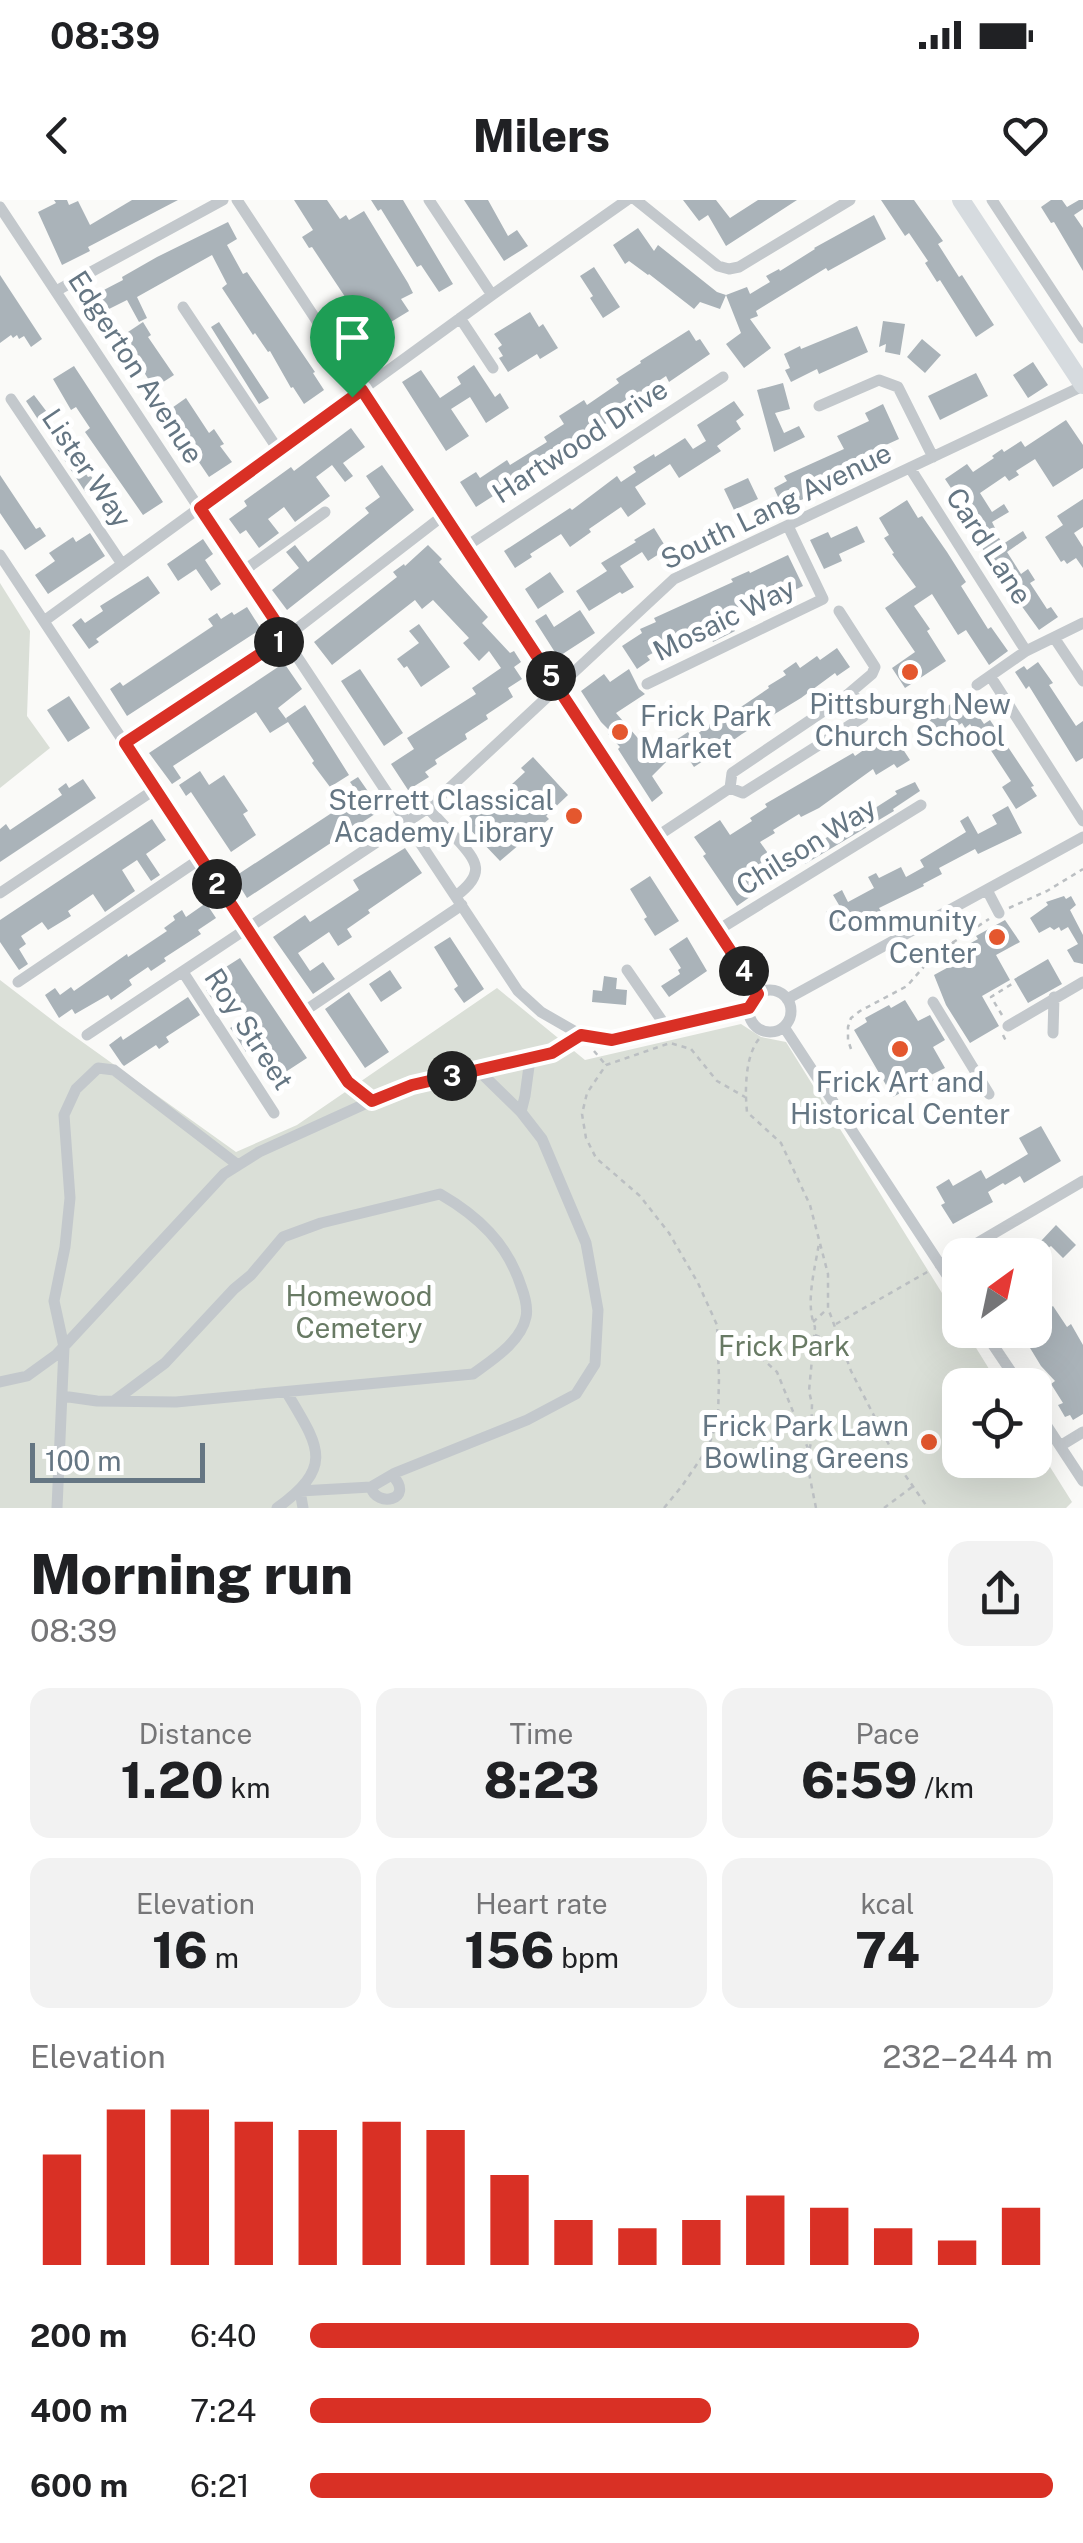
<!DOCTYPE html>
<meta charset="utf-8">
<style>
:root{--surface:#fff;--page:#f2f2f2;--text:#202124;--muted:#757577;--accent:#d93025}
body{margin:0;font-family:"Public Sans",sans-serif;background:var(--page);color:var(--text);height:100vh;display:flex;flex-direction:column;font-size:38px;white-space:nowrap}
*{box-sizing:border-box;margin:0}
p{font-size:32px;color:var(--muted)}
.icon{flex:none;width:55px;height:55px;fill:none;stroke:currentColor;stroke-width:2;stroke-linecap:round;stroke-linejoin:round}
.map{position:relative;height:1308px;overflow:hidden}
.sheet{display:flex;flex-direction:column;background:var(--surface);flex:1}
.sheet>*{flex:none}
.needle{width:65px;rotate:33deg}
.tools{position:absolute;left:942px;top:1038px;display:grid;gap:20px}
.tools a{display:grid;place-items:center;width:110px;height:110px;border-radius:20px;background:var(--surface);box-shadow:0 10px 40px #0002;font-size:50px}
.scale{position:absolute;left:30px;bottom:25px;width:175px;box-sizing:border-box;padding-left:10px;border:5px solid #657683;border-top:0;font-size:28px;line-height:35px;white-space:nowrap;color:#657683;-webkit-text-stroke:8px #fff;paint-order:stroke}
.pin{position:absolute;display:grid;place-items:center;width:85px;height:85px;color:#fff;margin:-102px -42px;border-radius:50% 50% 50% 0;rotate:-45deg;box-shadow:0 0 10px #0007}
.pin .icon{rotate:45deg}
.km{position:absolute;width:50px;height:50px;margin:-25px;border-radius:50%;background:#222;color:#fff;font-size:28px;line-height:50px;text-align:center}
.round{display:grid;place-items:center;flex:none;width:105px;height:105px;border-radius:20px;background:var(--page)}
.overview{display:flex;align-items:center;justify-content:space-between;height:170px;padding:0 30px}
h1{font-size:55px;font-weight:800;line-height:75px}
.metrics{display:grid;grid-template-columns:repeat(3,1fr);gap:15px;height:170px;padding:10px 30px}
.metrics div{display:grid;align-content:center;border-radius:20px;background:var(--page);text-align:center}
.metrics b{font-size:50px;font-weight:800}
.metrics small{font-size:28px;font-weight:400}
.metrics p{font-size:28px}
.chart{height:280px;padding:20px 30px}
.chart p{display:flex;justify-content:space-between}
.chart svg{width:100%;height:180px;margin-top:10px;stroke:var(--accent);stroke-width:6}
ul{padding:0 30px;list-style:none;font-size:32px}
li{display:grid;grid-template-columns:160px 120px 1fr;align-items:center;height:75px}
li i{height:25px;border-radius:12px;background:var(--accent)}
.status{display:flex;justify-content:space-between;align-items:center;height:70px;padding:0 50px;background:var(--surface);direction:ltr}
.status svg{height:28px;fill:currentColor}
header{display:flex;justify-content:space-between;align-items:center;height:130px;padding:0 30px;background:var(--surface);font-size:45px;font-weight:800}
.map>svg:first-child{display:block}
.green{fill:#dadfd7}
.building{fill:#aab3b9}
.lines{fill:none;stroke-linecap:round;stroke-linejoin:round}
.path{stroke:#bbbfc2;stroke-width:2.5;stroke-dasharray:5 5;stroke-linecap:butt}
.minor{stroke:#c3c8cc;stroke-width:11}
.highway{stroke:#d6dbdf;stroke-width:18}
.route-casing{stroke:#fff;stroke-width:20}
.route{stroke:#d93025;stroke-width:12}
.poi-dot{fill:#e4572e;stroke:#fff;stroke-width:4}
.labels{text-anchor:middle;stroke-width:10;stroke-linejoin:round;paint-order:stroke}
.street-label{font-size:28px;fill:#657683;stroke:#fff}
.poi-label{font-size:28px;fill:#657683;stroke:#fff;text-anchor:end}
.park-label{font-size:28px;fill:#687a64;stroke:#fff}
</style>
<div class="status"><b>08:39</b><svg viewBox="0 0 49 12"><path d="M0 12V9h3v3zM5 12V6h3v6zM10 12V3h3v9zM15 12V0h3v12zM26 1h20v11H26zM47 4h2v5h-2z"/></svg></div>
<header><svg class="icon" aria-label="back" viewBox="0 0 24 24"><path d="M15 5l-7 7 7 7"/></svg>Milers<svg class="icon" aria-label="heart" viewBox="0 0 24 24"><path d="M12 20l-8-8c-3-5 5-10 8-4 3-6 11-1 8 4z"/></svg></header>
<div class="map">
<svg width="1083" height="1308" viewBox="0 0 1083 1308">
<rect width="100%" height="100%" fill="#fafaf8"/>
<!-- green -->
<path class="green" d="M0 383 30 431 27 516 50 548 0 588Z
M0 780 60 826 236 952 297 925 497 788 585 860 741 824 761 837 786 842 960 1122V1130H965L999 1185H960V1260H1035V1243L1072 1302 1066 1308H0Z"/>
<!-- building -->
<path class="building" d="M54 0H67L69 5 78 1 90 25 132 0H178L88 47 90 51 62 65 38 12 56 3Z
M294 0H327L340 19 346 15 349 20 364 11 408 83 413 93 401 99 409 111 386 125 394 138 379 148 312 47 309 48 302 37 313 30Z
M371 0H403L453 84 439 92 421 65 417 67 381 9 378 11Z
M464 0H488L508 36 517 30 528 46 504 61Z
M683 0H716L730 18 758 0H797L726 46 708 15 699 21Z
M881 0H914L943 41 938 44 959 77 962 75 994 125 976 137 940 80 937 82 925 63 928 61 909 33 905 36Z
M1051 0H1062L1067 7 1079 0H1083V9L1074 15 1083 28V71L1054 22 1051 23 1041 7Z
M874 15 886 39 828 71 826 68 756 111 758 116 750 119 771 148 744 168 726 144 741 133 726 95 747 87 750 94 770 82 766 76 779 69 780 71 815 49 814 48Z
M228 22 237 39 227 45 243 74 247 72 315 172 313 173 324 190 304 204 293 187 291 188 270 151 268 152 255 133 253 135 222 88 227 84 212 55 137 97 147 118 139 122 127 100 109 109 120 131 110 136 99 115 92 119 81 98 96 90 98 93 123 80 122 77 157 57Z
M638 28 654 51 658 45 717 92 726 95 720 109 700 102 694 109 649 74 648 75 629 61 625 64 613 45Z
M594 67 620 107 603 118 590 98 593 96 580 76Z
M0 75 42 139 31 147 24 136 19 139 17 135 13 138 11 135 0 143Z
M530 112 539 127 543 124 558 148 540 159 537 154 508 172 499 158 503 156 498 148 502 145 494 134Z
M883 121 905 124 900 155 885 152 886 144 879 147Z
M143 122 151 135 148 137 174 175 154 188 140 166 137 168 119 138Z
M219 122 269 198 259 204 211 127Z
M857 126 868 152 819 174 817 169 791 182 785 170 790 168 784 154 800 146 801 149Z
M689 130 696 141 700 139 710 154 669 182 666 176 651 186 654 191 586 237 584 233 567 243 569 246 546 262 476 307 460 282 476 272 480 278 507 260 510 265 547 242 544 237 564 224 559 216 584 200 587 205 619 183 616 179 641 163 640 161Z
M922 139 941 155 925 173 907 157Z
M1033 162 1048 185 1028 198 1013 175Z
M474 165 495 197 500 193 509 208 486 223 470 197 451 209 469 236 446 251 402 182 421 170 440 198 461 184 457 177Z
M74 166 163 302 143 315 85 232 90 228 76 207 71 210 53 179Z
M976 173 988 196 940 220 928 196Z
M783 183 790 209 775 213 784 233 799 226 805 237 774 252 757 190Z
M34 195 53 220 51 221 88 277 91 276 97 285 86 293 26 201Z
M186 198 209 233 214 229 224 244 220 246 232 262 209 277 188 246 192 244 169 210Z
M734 201 744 215 736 221 741 229 717 246 721 251 679 278 670 264 635 287 646 304 628 317 621 307 589 329 591 332 570 347 561 334 530 354 532 357 515 368 504 351 570 308 572 310 617 276 621 282 636 272 633 267 654 254 655 257 685 238 693 249 706 241 697 225Z
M883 204 899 239 844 264 851 278 783 308 774 288 787 281 784 276 844 249 837 236 869 221 865 213Z
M1066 220 1083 245V268L1053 287 1035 259 1016 271 1019 275 1009 281 1005 276 980 293 992 312 1004 304 1009 312 992 322 995 328 993 329 1003 344 1023 331 1027 338 1007 352 1021 374 1028 369 1035 380 1030 383 1047 409 1051 407 1058 417 1039 430 1018 401 1020 400 1001 371 998 373 987 356 969 326 981 318 965 293 954 300 948 291 951 288 945 279 967 264 973 272 994 258 992 256 1002 249 1004 252 1021 241 1025 247Z
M351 228 365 247 343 263 353 276 345 282 332 265 316 277 330 296 295 322 284 307 268 319 279 333 259 348 246 330 240 334 229 319 247 306 244 301 291 267 294 271Z
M382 265 414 310 287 410 272 390 299 368 286 352 295 345 308 362 369 313 365 308 380 297 366 276Z
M0 275 36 329 40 327 46 336 25 350 0 313Z
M748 278 758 299 734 310 724 289Z
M1083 299V327L1074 333 1083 347V368L1076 358 1067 364 1064 360 1061 362 1045 337 1063 325 1057 316Z
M907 300 918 318 922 316 947 352 966 382 961 386 988 429 991 427 1008 451 989 465 966 430 958 435 932 394 914 406 930 429 927 431 946 461 905 488 892 468 915 452 885 408 916 387 892 354 894 353 884 338 889 335 879 318Z
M857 326 865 342 839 354 842 361 824 369 810 340 828 332 831 338Z
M654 328 667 349 648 361 642 352 620 366 634 387 622 394 620 392 589 411 576 391 607 371 601 363 636 342 634 340Z
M90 333 105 356 48 394 35 375 55 361 49 353 73 337 76 342Z
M203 339 213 354 205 360 221 384 211 391 196 369 178 381 167 364Z
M428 345 442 359 439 362 488 417 482 423 510 453 514 451 521 462 514 467 522 479 508 488 513 497 486 515 488 519 465 534 467 539 435 560 437 564 425 572 429 577 408 590 391 564 414 549 407 538 476 494 472 488 501 468 489 451 479 461 463 443 469 438 433 400 422 409 415 400 332 465 314 442 397 377 393 372 404 364 405 366Z
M788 355 803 386 776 399 774 394 745 408 743 405 726 413 735 431 713 442 704 422 677 435 683 447 670 453 667 446 647 456 650 460 637 469 622 446 642 433 640 429 656 422 654 418 733 382 731 379 749 371 750 373Z
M550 372 564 392 538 409 525 389Z
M148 376 160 393 96 439 99 442 89 449 72 425 81 418 85 423 103 411 100 406Z
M247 407 261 429 127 516 110 489 120 482 123 486 213 426 208 419 217 413 221 419 232 412 234 415Z
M580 410 595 433 558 457 535 421 546 414 554 427Z
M419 424 450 467 421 487 407 466 404 468 397 459 419 443 409 431Z
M837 448 850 467 837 476 835 473 801 498 742 534 722 548 725 552 714 559 712 555 694 567 676 540 688 532 692 538 726 512 729 515 769 488 768 486 786 475 783 471 796 462 800 468 817 456 820 460Z
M1038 462 1053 483 1049 485 1076 526 1083 521V558L1076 562 1029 486 1026 489 1015 472 1024 466 1027 470Z
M284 463 302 489 278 508 287 520 286 518 305 505 349 575 330 587 312 563 314 561 288 522 270 533 256 512 173 566 181 578 172 584 149 553Z
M360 469 403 533 384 546 341 481Z
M629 469 639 489 645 494 616 513 643 544 649 538 669 559 652 576 663 593 652 602 618 549 620 547 608 534 611 532 601 522 581 491 604 474 610 482Z
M970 491 979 501 972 506 984 524 990 520 1034 586 1031 587 1037 596 1016 609 1002 587 1011 581 990 549 987 551 970 524 965 528 962 523 935 540 924 522Z
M69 496 90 528 68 542 47 510Z
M891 531 910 560 897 568 894 564 876 575 873 569 819 608 801 617 799 614 773 630 775 633 760 642 781 672 758 686 760 690 737 706 703 656 706 654 694 637 720 620 730 635 752 621 750 618 767 607 765 604 853 553 855 556Z
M533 557 568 595 546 616 549 619 500 661 463 622 477 609 481 613 525 572 521 568Z
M200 571 209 585 224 575 248 611 243 614 256 635 231 652 191 592 186 596 179 585Z
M358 577 381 610 247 698 234 677 359 595 350 582Z
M83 579 96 598 0 662V629L6 624 10 630 62 595 58 589 66 583 69 588Z
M915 582 920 591 893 609 894 611 805 664 799 654 861 617 897 594 895 591Z
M1008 606 1022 633 978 654 975 649 939 668 942 674 923 684 924 686 879 708 882 713 867 721 866 718 838 733 826 712 839 705 833 695 842 690 848 702 874 688 868 677 876 673 879 678 901 667 906 677 924 667 920 660 966 632 960 621 968 616 978 634 997 624 992 615Z
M152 619 166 640 146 654 160 675 151 681 137 660 122 670 135 691 105 712 93 694 68 711 71 716 48 730 42 722 21 736 26 744 19 749 28 764 19 770 0 742V720Z
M405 648 422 673 368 710 370 713 347 729 352 737 338 746 329 732 298 753 310 771 323 762 335 779 313 794 273 737 305 715 310 722 359 690 353 680Z
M650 676 679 721 655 736 644 719 647 717 630 689Z
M1064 696 1066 699 1071 696 1076 705 1070 710 1083 735V764L1074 762 1067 750 1078 744 1068 727 1061 731 1059 727 1054 730 1050 727 1039 733 1030 718 1048 705 1046 702Z
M206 703 216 718 198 730 201 734 164 758 166 761 151 771 148 767 129 780 132 785 111 800 108 795 75 814 72 809 59 818 45 795 55 788 60 795 71 787 74 791 127 754 128 757 167 731 164 728 175 720 173 716 182 710 186 717Z
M1005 720 1020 742 996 755 1010 780 982 796 999 826 970 843 946 805 934 775 967 757 962 748 978 739 976 736Z
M450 737 484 789 464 803 454 789 458 786 434 747Z
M687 737 707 771 669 797 661 786 680 774 678 770 681 768 669 749Z
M240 758 307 858 284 873 265 845 260 848 257 844 246 852 234 833 230 828 248 817 228 788 212 799 206 790 222 779 218 772Z
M1048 759 1062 784 1028 803 1014 779Z
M390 770 402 788 381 802 369 784Z
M604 776 617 778 616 789 627 790 626 805 592 802 593 790 602 791Z
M349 792 389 852 365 868 325 809Z
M188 797 200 815 166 837 169 842 159 849 156 845 124 866 122 864 109 845 121 836 123 840Z
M905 800 918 821 930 815 945 840 933 847 945 868 931 875 934 880 908 895 906 890 893 897 854 830 867 822 865 818 889 805 891 808Z
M1041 926 1061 961 1024 983 1020 976 1005 985 1003 983 988 992 993 1002 953 1024 941 1005 945 1003 936 987 949 979 953 986 981 970 986 979 1028 954 1019 938Z
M1056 1025 1076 1045 1063 1058 1051 1046 1048 1048 1041 1041Z
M1035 1098 1044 1112 1053 1106 1067 1127 1071 1124 1083 1145V1214L1073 1220 1070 1215 1065 1217 1058 1205 1063 1203 1051 1184 1055 1181 1041 1166 1027 1143 1033 1139 1027 1130H1035Z"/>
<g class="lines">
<!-- path -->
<path class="path" d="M1009 708 1047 691 1083 669
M952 742 960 752 964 750
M1002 815 991 797 1015 782
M766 832C762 836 757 840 755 845 745 863 745 893 747 912L781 943 810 1005 828 1074V1108L851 1171 903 1272 928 1308
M1003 835 1007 843
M851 849 848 840V827L851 818 860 811 907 786 935 754 989 719
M594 851 605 864
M840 884 849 878
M813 1122 825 1111
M836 1124 929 1071
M716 1135 757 1154 777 1172 809 1251
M815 1135 832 1142H839
M664 1308 682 1286 708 1248 718 1218 719 1178 717 1125 698 1083 669 1033 640 996 596 958 586 938 582 914 587 893 606 865 670 843 691 849 717 881 745 897
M816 1308 807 1263 811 1242 812 1204 809 1191 815 1127C805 1103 815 1069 819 1043
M884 1308 912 1287"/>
<!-- minor -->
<path class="minor" d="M237 0 558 486 758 794
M429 0 492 95
M636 0 718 66 729 69 739 67 850 0
M992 0 1083 138
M0 7 518 791 541 812 581 835 612 841 749 808
M56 91 223 0
M183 107 279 251
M460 118 493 168
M11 199 122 364
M819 206 879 180 898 187 933 257
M910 268 1026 451
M465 347 723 177
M0 355 349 882 372 901
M242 372 325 312
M839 411 875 467 872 474 846 496
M44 421 492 95 627 0
M1055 439 1083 481
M994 482 1083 621
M647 484 823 399 788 326
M977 485 1026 451 1083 423
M125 543 286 437 444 315
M428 608C437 618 446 628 456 638 478 662 486 673 456 696
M656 637 730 588 743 593 863 517V508L856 498 846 496 732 573 730 588
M987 690 999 713
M0 693 154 590
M718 730 921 605
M627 770 667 828
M183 772 274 913
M18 782 200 659
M749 811a21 21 0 1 1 42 0a21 21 0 1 1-42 0Z
M787 799 1083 637
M933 802 989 894
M303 812 462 705
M1008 826 1083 782
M784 827 960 1095
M1053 833 1054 797
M87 835 428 608 674 379 1083 186
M479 871 521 912
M940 1065 1083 981
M983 1130 1020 1185
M0 1182 27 1176 56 1155 224 974 259 952 378 898 412 885 552 853 581 835
M62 1196 97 1201 176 1202 473 1174C492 1160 521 1142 526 1117 528 1108 524 1094 521 1086 507 1043 478 1016 440 994L321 1023 283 1037 251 1075 234 1089 165 1163 114 1201
M1035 1208 1083 1281
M1060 1246 1083 1232
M371 1287C376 1308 415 1300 393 1276
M57 1308 64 1147 54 1101 65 1047 70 998 64 915 76 889 98 868 114 870 238 965
M277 1308C335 1266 319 1247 287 1193
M303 1308 300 1291 371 1287 395 1273 527 1220 576 1194 595 1164 598 1110 586 1043 542 939 521 912 525 896 530 859"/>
<!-- highway -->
<path class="highway" d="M961 0 1083 185"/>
</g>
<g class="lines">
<!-- route casing -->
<g class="route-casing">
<path id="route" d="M362 190 755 788 758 794 749 808 612 840 581 835 552 853 412 885 372 901 348 882 125 543 286 437 200 308Z"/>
</g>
<!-- route -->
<use href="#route" class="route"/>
</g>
<!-- markers -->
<g class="poi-dot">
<circle cx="910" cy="472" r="10"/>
<circle cx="620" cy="532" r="10"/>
<circle cx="574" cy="616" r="10"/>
<circle cx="997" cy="737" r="10"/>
<circle cx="900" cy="849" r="10"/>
<circle cx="929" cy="1242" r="10"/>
</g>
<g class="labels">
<!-- street labels -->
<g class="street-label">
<text transform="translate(136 167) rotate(57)" y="10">Edgerton Avenue</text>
<text transform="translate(580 241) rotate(-33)" y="10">Hartwood Drive</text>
<text transform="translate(87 268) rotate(56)" y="10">Lister Way</text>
<text transform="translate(776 306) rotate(-26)" y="10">South Lang Avenue</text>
<text transform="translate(989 346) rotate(57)" y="10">Card Lane</text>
<text transform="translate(724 419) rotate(-26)" y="10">Mosaic Way</text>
<text transform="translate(806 646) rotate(-32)" y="10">Chilson Way</text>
<text transform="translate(249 829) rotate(57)" y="10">Roy Street</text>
</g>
<!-- poi labels -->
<g class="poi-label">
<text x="910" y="514" text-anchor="middle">Pittsburgh New<tspan x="910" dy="32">Church School</tspan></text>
<text x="640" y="526" text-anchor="start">Frick Park<tspan x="640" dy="32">Market</tspan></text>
<text x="554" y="610">Sterrett Classical<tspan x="554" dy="32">Academy Library</tspan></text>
<text x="977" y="731">Community<tspan x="977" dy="32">Center</tspan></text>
<text x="900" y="892" text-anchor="middle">Frick Art and<tspan x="900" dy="32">Historical Center</tspan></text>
<text x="909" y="1236">Frick Park Lawn<tspan x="909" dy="32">Bowling Greens</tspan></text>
</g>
<!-- park labels -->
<g class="park-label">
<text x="359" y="1106">Homewood<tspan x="359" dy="32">Cemetery</tspan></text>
<text x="784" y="1156">Frick Park</text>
</g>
</g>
</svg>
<div class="tools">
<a><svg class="needle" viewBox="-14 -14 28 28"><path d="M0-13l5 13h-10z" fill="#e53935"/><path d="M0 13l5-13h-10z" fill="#757577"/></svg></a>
<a><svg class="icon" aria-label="locate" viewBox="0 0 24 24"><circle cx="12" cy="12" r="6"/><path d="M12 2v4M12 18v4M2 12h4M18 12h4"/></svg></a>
</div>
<div class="scale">100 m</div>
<div class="pin" style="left:352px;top:197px;background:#1e9e55"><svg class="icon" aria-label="arrive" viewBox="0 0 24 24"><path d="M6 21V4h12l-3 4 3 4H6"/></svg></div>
<b class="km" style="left:279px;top:442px">1</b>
<b class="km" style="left:217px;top:684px">2</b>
<b class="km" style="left:452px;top:876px">3</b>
<b class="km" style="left:744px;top:771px">4</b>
<b class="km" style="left:551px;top:476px">5</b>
</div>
<section class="sheet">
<div class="overview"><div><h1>Morning run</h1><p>08:39</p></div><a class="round"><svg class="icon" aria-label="share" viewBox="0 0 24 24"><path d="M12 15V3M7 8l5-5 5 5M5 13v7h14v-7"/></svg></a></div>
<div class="metrics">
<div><p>Distance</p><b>1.20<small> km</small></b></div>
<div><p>Time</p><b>8:23</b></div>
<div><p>Pace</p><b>6:59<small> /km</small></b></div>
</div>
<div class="metrics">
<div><p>Elevation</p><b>16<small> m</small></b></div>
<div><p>Heart rate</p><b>156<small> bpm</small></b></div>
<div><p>kcal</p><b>74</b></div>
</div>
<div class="chart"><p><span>Elevation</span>232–244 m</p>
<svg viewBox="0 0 160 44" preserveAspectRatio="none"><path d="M5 44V17M15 44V6M25 44V6M35 44V9M45 44V11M55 44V9M65 44V11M75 44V22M85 44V33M95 44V35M105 44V33M115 44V27M125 44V30M135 44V35M145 44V38M155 44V30"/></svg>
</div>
<ul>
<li><b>200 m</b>6:40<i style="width:82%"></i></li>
<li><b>400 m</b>7:24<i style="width:54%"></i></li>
<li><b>600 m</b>6:21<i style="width:100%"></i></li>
</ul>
</section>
